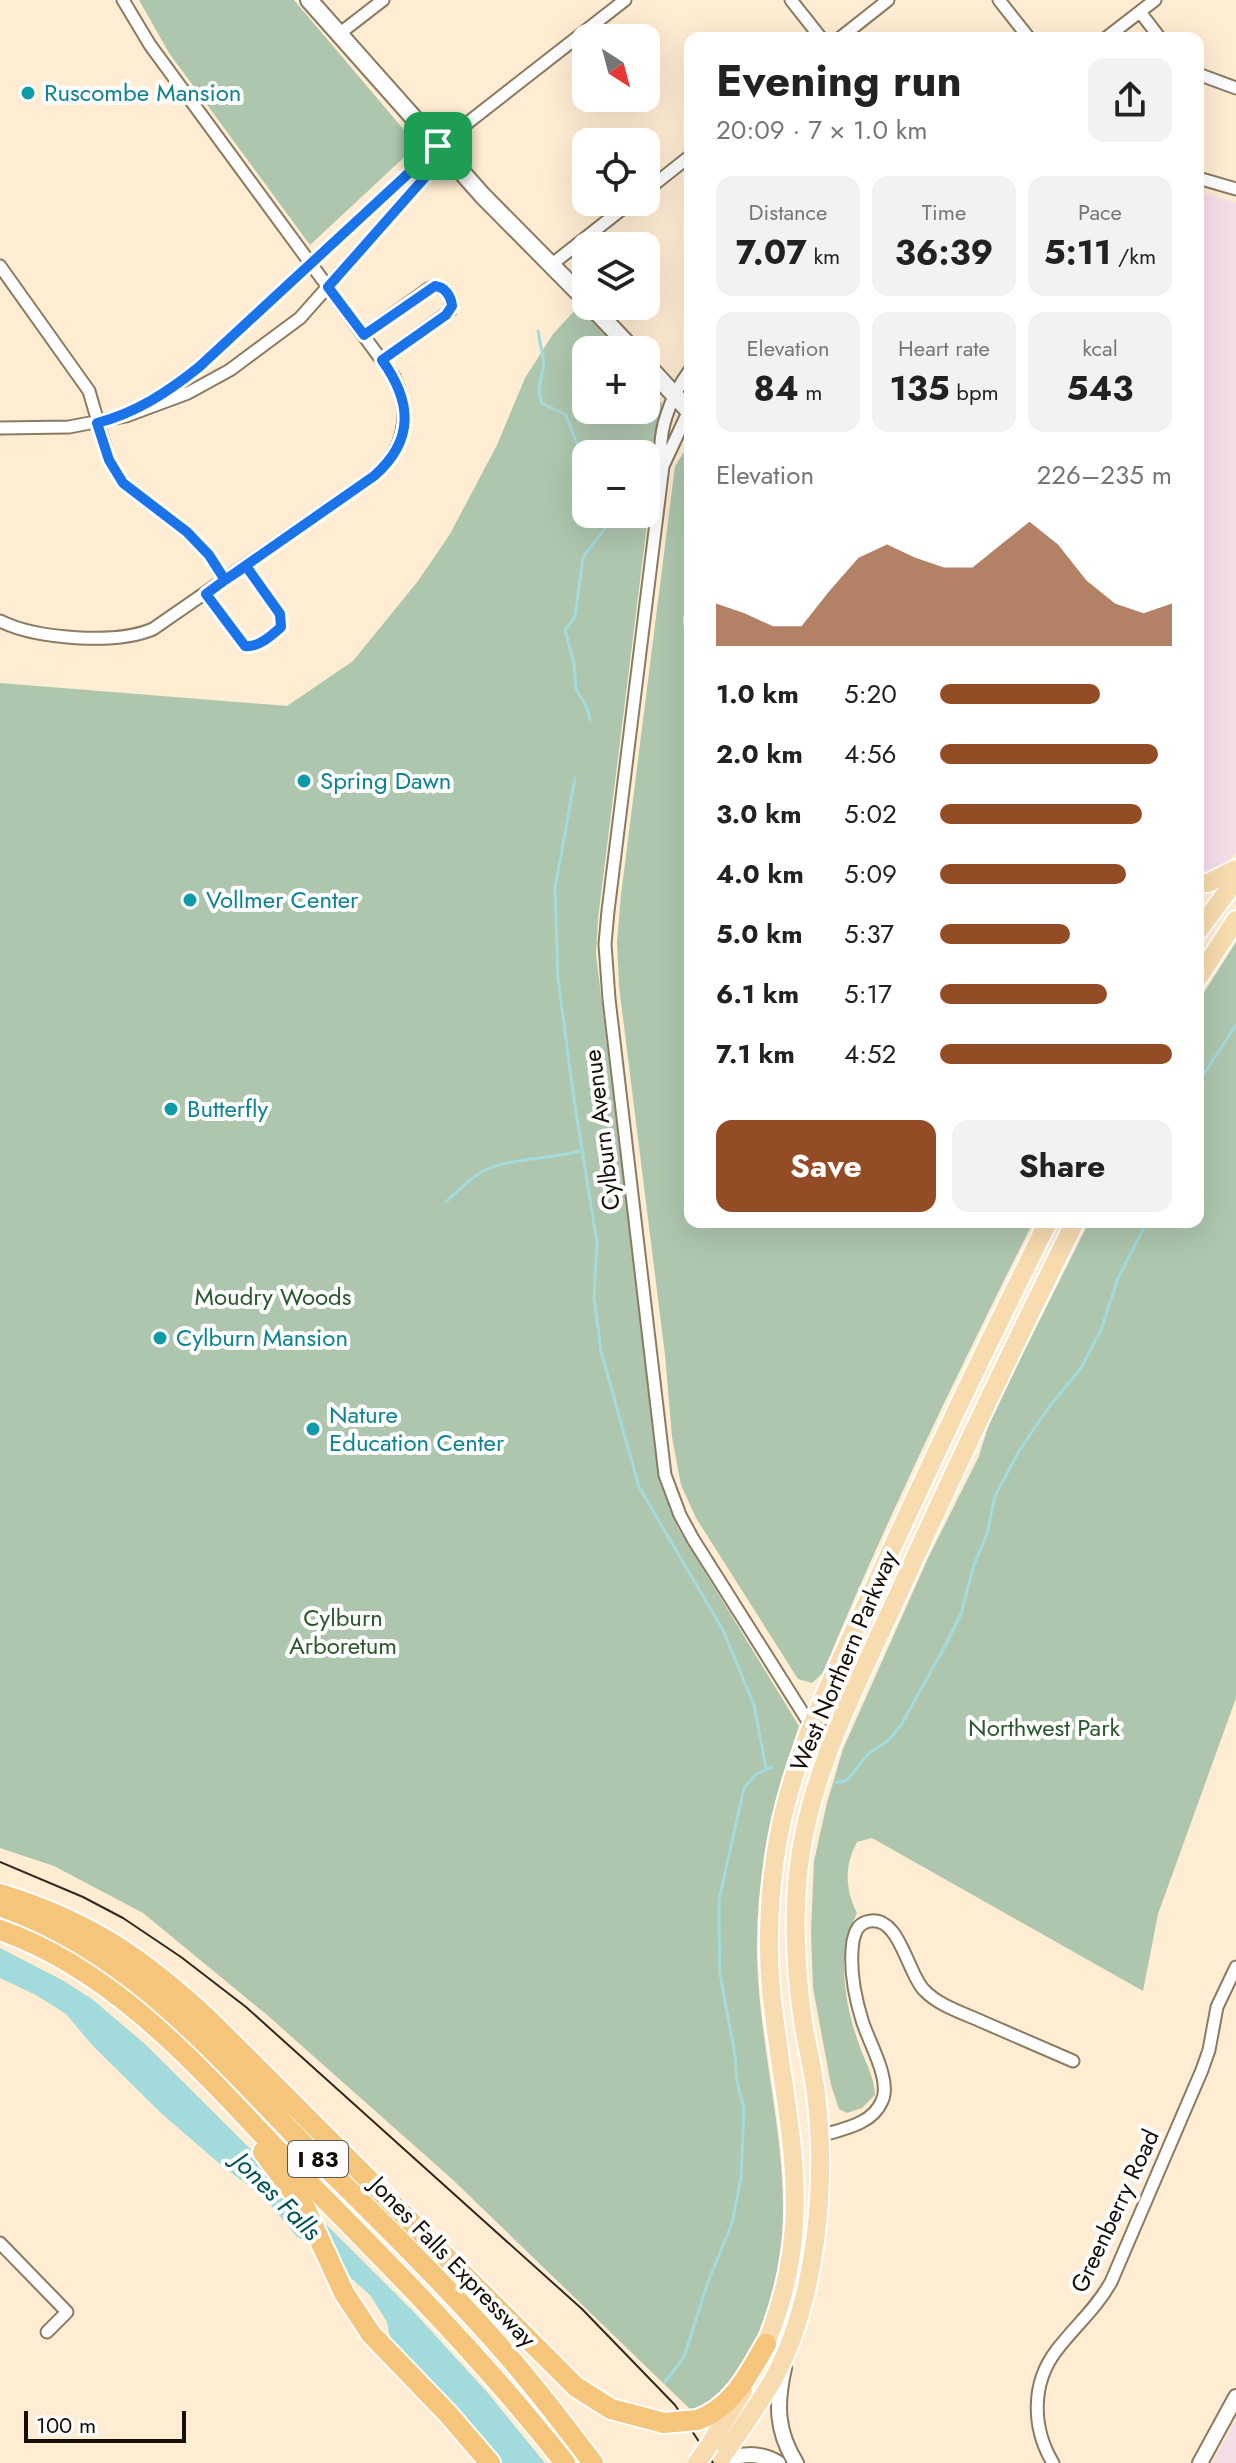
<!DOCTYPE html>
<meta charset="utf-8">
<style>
:root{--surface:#fff;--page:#f2f2f2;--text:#222;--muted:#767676;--accent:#934c25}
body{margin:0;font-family:Jost,sans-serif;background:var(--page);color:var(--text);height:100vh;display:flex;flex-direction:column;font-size:30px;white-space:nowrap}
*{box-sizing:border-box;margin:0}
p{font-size:26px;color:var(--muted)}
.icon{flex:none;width:44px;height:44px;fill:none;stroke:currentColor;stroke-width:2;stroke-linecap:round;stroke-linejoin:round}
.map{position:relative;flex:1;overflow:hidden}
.details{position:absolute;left:684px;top:32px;width:520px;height:1196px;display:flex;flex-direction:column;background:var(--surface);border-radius:16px;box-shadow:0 8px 32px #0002}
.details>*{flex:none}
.needle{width:52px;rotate:144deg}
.buttons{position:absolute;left:572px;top:24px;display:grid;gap:16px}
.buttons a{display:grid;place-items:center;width:88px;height:88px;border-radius:16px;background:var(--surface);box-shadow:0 8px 32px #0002;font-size:40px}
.scale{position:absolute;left:24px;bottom:20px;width:162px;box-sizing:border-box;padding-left:8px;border:4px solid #140e06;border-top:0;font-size:22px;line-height:28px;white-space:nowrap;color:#140e06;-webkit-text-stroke:6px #fdfdfd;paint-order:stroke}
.pin{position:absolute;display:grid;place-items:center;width:68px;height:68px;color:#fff;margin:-34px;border-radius:16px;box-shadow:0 4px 12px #0006}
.round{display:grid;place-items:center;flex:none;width:84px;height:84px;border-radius:16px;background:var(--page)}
.overview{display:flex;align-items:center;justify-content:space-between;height:136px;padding:0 32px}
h1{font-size:44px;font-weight:700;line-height:60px}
.figures{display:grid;grid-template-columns:repeat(3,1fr);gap:12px;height:136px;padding:8px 32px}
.figures div{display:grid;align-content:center;border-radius:16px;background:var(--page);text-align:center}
.figures b{font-size:34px;font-weight:700}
.figures small{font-size:22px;font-weight:400}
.figures p{font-size:22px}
.chart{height:224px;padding:16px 32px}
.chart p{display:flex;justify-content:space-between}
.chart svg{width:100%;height:144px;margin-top:8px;fill:var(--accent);opacity:.7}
.button{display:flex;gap:16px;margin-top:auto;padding:16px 32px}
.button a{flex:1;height:92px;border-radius:16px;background:var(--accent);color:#fff;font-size:32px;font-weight:700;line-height:92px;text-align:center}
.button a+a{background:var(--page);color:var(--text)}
ul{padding:0 32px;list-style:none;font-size:26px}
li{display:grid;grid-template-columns:128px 96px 1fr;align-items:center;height:60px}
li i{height:20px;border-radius:10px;background:var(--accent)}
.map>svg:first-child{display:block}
.medical{fill:#f6dee9}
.green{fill:#aec6ae;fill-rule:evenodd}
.water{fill:#a3dadb}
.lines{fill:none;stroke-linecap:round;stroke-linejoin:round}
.stream{stroke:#a3dadb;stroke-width:3}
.minor-casing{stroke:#8a7b62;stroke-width:15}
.tertiary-casing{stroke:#8a7b62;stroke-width:18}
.secondary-casing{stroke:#8a7b62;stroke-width:20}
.primary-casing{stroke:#fff;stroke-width:22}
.motorway-casing{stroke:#fff;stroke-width:24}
.minor{stroke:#fff;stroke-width:11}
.tertiary{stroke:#fff;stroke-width:14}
.secondary{stroke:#fff;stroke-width:16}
.primary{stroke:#f8dcb0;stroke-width:18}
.motorway{stroke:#f4c57b;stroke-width:20}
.tram{stroke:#30291f;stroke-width:2}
.primary-bridge-casing{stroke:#fff;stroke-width:22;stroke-linecap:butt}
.motorway-bridge-casing{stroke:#fff;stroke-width:24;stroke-linecap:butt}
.primary-bridge{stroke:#f8dcb0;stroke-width:18}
.motorway-bridge{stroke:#f4c57b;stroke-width:20}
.route-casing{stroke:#fff;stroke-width:16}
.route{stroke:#1a73e8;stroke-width:10}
.culture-dot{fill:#0f9aa8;stroke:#fdfdfd;stroke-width:3}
.labels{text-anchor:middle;stroke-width:8;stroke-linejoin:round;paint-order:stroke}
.shield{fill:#fdfdfd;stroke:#5a5650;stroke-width:2}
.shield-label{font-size:22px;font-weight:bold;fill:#140e06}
.culture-label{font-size:24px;fill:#0d838f;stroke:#fdfdfd;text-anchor:start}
.street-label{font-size:24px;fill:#140e06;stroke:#fdfdfd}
.park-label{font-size:24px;fill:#2b582d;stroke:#fdfdfd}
.water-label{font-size:26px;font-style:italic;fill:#005354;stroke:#fdfdfd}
</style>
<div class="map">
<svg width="1236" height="2463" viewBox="0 0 1236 2463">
<rect width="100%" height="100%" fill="#feedd2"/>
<!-- medical -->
<path class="medical" d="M1198 191 1236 203V853L1224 865 1198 875Z
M1236 2420V2463H1212Z"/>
<!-- green -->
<path class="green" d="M139 0H294L410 137 412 150 310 245 169 53Z
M578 307 619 350H586V410H646V379L662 404 598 919 596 954 660 1483 678 1528 799 1726C773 1801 755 1878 757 1958 761 2093 816 2216 753 2348 746 2362 741 2379 729 2390 720 2399 705 2406 693 2412L452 2179 267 2015 143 1913 54 1866 0 1848V683L287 706 353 661 418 581 450 534 497 445 525 378 553 334ZM586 454H646V514H586Z
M686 449 690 453V601L683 617 684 632 690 635V1222H1033C959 1371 886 1519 823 1673L812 1683 798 1679 696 1518 681 1485 672 1437 665 1355 619 986 617 941 621 895 675 466Z
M1236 942V1698L1158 1914 1143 1991 872 1838 857 1842C844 1866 845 1889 857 1913 836 1956 844 2003 860 2047 866 2064 874 2076 875 2095L862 2108 847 2113 839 2109 831 2085 813 1988 811 1931 814 1861 827 1803 843 1749 928 1558 979 1456 991 1417 1089 1222H1198V1002Z"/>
<!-- water -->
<path class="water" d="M0 1948 62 1980 92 1999 145 2044 412 2310 487 2392 545 2463H502L446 2397 390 2337 387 2322 370 2295 314 2245 297 2237 266 2199 220 2164 162 2114 93 2046 66 2014 36 1995 0 1978Z"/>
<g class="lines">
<!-- stream -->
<path class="stream" d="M538 331 544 363 539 389 541 403 566 415 579 449
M584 468 586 478
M590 720 587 708 576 689 574 663 565 630 575 617 583 557 605 529 595 514
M575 778 555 888 558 978 573 1093 597 1243 594 1297 601 1351 639 1487 723 1630 754 1705 766 1768
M1198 1083 1236 1025
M446 1202C458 1191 470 1178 485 1170 509 1158 554 1159 583 1150
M835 1782H843L849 1778 868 1754 889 1740 901 1725 944 1648 961 1614 974 1565 987 1534 995 1496 1019 1451 1049 1407 1081 1368 1101 1330 1118 1278 1147 1222
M665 2382 684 2357 708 2282 732 2223 741 2178 744 2108 737 2082 735 2055 720 1974 719 1926V1900L744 1788 756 1774 772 1767"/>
<!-- minor casing -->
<g class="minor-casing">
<path id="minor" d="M791 0 821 38
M999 0 1029 38
M1140 12 1160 38
M339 34 383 0
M840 38 888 0
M1106 38 1155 0
M1198 74 1236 88
M1198 178 1236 189
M646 191 690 156
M551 265 631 202
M0 266 89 391 109 460 123 483 187 532 209 555 225 580
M364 335 428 289 435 286 445 290 451 299 450 311 382 360
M690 408 663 466 608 911 605 944 609 999 665 1475 680 1515 693 1539 811 1726 833 1736
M126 416 161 395 199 367 438 146 625 0
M0 428 69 427 126 416 188 393 230 370 300 318 434 167 446 147
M663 465C655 434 671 396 690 370
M206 594 245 646C258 648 272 635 281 627L280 614 246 566
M0 621C36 639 116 645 153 629L374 476C405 449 412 414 394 377L150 45 123 0
M820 2136C842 2129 872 2125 882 2101 892 2080 868 2041 862 2020 854 1994 849 1968 853 1941 855 1933 857 1925 866 1922 899 1911 907 1973 924 1990 939 2006 963 2013 983 2022 1013 2035 1043 2048 1073 2061
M0 2243 67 2312 47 2332
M1053 2463C1032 2428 1031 2384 1056 2351 1074 2327 1096 2309 1111 2282L1202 2070 1209 2050 1217 2007 1236 1967"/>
</g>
<!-- tertiary casing -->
<g class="tertiary-casing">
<path id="tertiary" d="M784 2368C776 2404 776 2431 796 2463
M720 2460C741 2455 758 2451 778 2463
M1200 2463 1236 2397"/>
</g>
<!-- secondary casing -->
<g class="secondary-casing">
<path id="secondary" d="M309 0 483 196 586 300
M591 306 633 350
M646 364 690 412"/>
</g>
<!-- primary casing -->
<g class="primary-casing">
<path id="primary" d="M1198 883H1208L1236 869
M1198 931 1236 880
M1198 978 1236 920
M760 2357C822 2223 785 2126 771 1990 767 1946 769 1901 775 1858 788 1763 832 1679 872 1592 928 1468 987 1345 1048 1222
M710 2444 743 2391
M718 2463C736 2436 756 2409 773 2380 817 2299 827 2183 816 2094 813 2070 807 2046 803 2022 794 1958 791 1893 805 1830 823 1747 863 1671 898 1595 955 1469 1014 1345 1075 1222"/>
</g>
<!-- motorway casing -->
<g class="motorway-casing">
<path id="motorway" d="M0 1894C88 1921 143 1958 210 2021L576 2387 611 2409 664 2423
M5 1908C132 1953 220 2059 311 2152 373 2214 436 2275 494 2340 529 2379 561 2421 593 2463
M0 1930C125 1974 214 2085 303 2177 394 2269 485 2361 565 2463
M263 2152 305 2208 344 2293 371 2334 448 2414 490 2463
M697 2420C732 2408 748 2375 766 2344"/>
</g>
<!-- minor -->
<use href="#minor" class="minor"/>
<!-- tertiary -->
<use href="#tertiary" class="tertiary"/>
<!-- secondary -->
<use href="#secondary" class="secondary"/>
<!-- primary -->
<use href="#primary" class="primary"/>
<!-- motorway -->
<use href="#motorway" class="motorway"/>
<!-- tram -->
<path class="tram" d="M0 1862 83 1897 123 1918 181 1957 246 2007 582 2309 675 2405 713 2463"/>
<!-- primary-bridge casing -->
<g class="primary-bridge-casing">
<path id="primary-bridge" d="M697 2463 710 2444"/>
</g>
<!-- motorway-bridge casing -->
<g class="motorway-bridge-casing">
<path id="motorway-bridge" d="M664 2423 697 2420"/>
</g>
<!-- primary-bridge -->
<use href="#primary-bridge" class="primary-bridge"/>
<!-- motorway-bridge -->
<use href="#motorway-bridge" class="motorway-bridge"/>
</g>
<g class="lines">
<!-- route casing -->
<g class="route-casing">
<path id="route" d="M438 146 199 367C168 392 136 413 97 423L109 460 123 483 187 532 209 555 225 580 246 566 280 614 281 627C272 635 258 648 245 646L206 594 225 580 374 476C415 440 412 402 382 360L446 315 452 306C451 296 445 287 435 286L364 335 328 287 434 167 444 152 438 146"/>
</g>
<!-- route -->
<use href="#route" class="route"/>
</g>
<!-- markers -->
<g class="culture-dot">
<circle cx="28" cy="93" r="8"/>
<circle cx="304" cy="781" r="8"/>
<circle cx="190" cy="900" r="8"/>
<circle cx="171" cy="1109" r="8"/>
<circle cx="160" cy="1338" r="8"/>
<circle cx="313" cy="1429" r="8"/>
</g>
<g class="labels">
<!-- shield labels -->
<rect class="shield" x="288" y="2141" width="60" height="36" rx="6"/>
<g class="shield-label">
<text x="318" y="2167">I 83</text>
</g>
<!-- culture labels -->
<g class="culture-label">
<text x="44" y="101">Ruscombe Mansion</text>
<text x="320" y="789">Spring Dawn</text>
<text x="206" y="908">Vollmer Center</text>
<text x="187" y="1117">Butterfly</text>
<text x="176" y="1346">Cylburn Mansion</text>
<text x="329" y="1423">Nature<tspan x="329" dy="28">Education Center</tspan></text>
</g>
<!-- street labels -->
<g class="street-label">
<text transform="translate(602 1130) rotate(-97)" y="8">Cylburn Avenue</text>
<text transform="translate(844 1661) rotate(-67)" y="8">West Northern Parkway</text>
<text transform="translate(1115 2211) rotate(-65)" y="8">Greenberry Road</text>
<text transform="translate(453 2262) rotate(46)" y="8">Jones Falls Expressway</text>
</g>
<!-- park labels -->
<g class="park-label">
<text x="273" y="1305">Moudry Woods</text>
<text x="343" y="1626">Cylburn<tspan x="343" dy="28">Arboretum</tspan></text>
<text x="1044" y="1736">Northwest Park</text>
</g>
<!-- water labels -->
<g class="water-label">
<text transform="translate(277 2196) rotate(45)" y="9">Jones Falls</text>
</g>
</g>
</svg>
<div class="buttons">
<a><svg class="needle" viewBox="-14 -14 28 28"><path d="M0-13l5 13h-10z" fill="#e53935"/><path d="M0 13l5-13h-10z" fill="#767676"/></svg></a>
<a><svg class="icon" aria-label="locate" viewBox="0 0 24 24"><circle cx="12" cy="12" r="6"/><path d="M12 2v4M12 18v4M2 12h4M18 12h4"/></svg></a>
<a><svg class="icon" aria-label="layers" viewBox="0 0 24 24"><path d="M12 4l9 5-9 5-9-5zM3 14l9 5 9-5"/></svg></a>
<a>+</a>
<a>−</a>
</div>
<div class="scale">100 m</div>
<div class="pin" style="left:438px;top:146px;background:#1e9e55"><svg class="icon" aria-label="arrive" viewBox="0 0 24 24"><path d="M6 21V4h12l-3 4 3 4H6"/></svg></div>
<section class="details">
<div class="overview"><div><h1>Evening run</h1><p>20:09 · 7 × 1.0 km</p></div><a class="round"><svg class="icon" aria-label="share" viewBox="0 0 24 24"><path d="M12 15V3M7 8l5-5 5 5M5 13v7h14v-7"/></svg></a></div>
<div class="figures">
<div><p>Distance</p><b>7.07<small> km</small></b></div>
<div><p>Time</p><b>36:39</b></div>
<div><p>Pace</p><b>5:11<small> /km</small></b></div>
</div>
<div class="figures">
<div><p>Elevation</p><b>84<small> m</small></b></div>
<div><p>Heart rate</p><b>135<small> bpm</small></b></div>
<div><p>kcal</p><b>543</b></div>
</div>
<div class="chart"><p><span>Elevation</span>226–235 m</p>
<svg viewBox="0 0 160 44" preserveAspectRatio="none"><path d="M0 44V31L10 34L20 38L30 38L40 27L50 17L60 13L70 17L80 20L90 20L100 13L110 6L120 13L130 24L140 31L150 34L160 31V44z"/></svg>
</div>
<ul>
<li><b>1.0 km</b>5:20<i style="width:69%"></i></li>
<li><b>2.0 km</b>4:56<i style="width:94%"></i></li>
<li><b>3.0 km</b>5:02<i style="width:87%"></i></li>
<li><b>4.0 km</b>5:09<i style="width:80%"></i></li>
<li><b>5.0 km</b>5:37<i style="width:56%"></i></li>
<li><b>6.1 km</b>5:17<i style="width:72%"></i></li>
<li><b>7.1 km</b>4:52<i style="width:100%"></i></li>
</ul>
<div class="button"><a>Save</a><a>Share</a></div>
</section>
</div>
